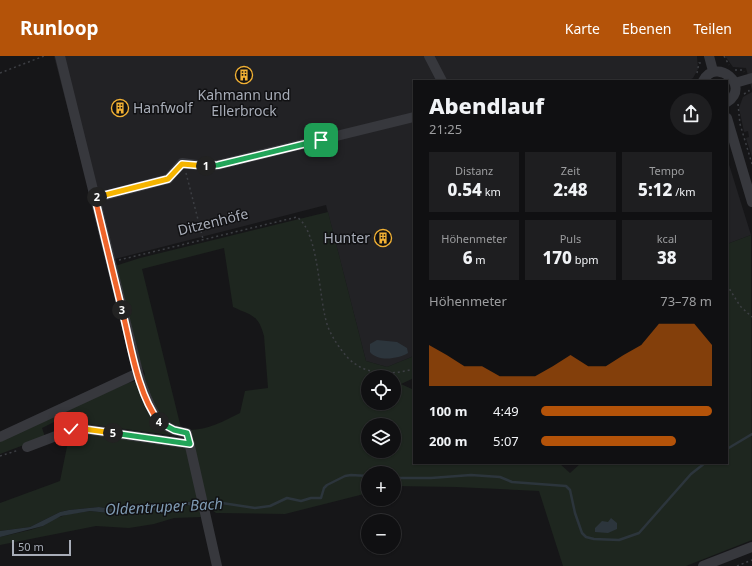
<!DOCTYPE html>
<html lang="de">
<meta charset="utf-8">
<style>
:root{--surface:#101012;--page:#1e1e20;--text:#f1f3f6;--muted:#9c9d9f;--line:#303032;--accent:#b45309}
body{margin:0;font-family:"Noto Sans",sans-serif;background:var(--page);color:var(--text);height:100vh;display:flex;flex-direction:column;font-size:15px;white-space:nowrap}
*{box-sizing:border-box;margin:0}
p{font-size:13px;color:var(--muted)}
.icon{flex:none;width:22px;height:22px;fill:none;stroke:currentColor;stroke-width:2;stroke-linecap:round;stroke-linejoin:round}
.map{position:relative;flex:1;overflow:hidden}
.side{position:absolute;left:413px;top:24px;width:315px;height:384px;display:flex;flex-direction:column;background:var(--surface);border-radius:0px;box-shadow:0 1px 3px #0004,0 0 0 1px var(--line)}
.side>*{flex:none}
.controls{position:absolute;left:361px;top:314px;display:grid;gap:8px}
.controls a{display:grid;place-items:center;width:40px;height:40px;border-radius:50%;background:var(--surface);box-shadow:0 1px 3px #0004,0 0 0 1px var(--line);font-size:20px}
.scale{position:absolute;left:12px;bottom:10px;width:59px;box-sizing:border-box;padding-left:4px;border:2px solid #a8adb8;border-top:0;font-size:11px;line-height:14px;white-space:nowrap;color:#a8adb8;-webkit-text-stroke:3px #111113;paint-order:stroke}
.pin{position:absolute;display:grid;place-items:center;width:34px;height:34px;color:#fff;margin:-17px;border-radius:8px;box-shadow:0 2px 6px #0006}
.km{position:absolute;width:20px;height:20px;margin:-10px;border-radius:50%;background:#222;color:#fff;font-size:11px;line-height:20px;text-align:center}
.round{display:grid;place-items:center;flex:none;width:42px;height:42px;border-radius:21px;background:var(--page)}
.headline{display:flex;align-items:center;justify-content:space-between;height:68px;padding:0 16px}
h1{font-size:22px;font-weight:800;line-height:30px}
.metrics{display:grid;grid-template-columns:repeat(3,1fr);gap:6px;height:68px;padding:4px 16px}
.metrics div{display:grid;align-content:center;border-radius:0px;background:var(--page);text-align:center}
.metrics b{font-size:17px;font-weight:800}
.metrics small{font-size:11px;font-weight:400}
.metrics p{font-size:11px}
.chart{height:112px;padding:8px 16px}
.chart p{display:flex;justify-content:space-between}
.chart svg{width:100%;height:72px;margin-top:4px;fill:var(--accent);opacity:.7}
ul{padding:0 16px;list-style:none;font-size:13px}
li{display:grid;grid-template-columns:64px 48px 1fr;align-items:center;height:30px}
li i{height:10px;border-radius:5px;background:var(--accent)}
header{display:flex;align-items:center;gap:24px;box-sizing:border-box;height:56px;padding:0 20px;background:var(--accent);color:#fff}
header strong{font-size:19px}
nav{display:flex;gap:22px;margin-inline-start:auto;font-size:14px}
.map>svg:first-child{display:block}
.built{fill:#222225}
.green{fill:#1e261f;fill-rule:evenodd}
.water{fill:#2c353c}
.lines{fill:none;stroke-linecap:round;stroke-linejoin:round}
.stream{stroke:#2c353c;stroke-width:2.5}
.path{stroke:#3d3f44;stroke-width:1.5;stroke-dasharray:2 3;stroke-linecap:butt}
.minor{stroke:#37383d;stroke-width:10}
.split-1-casing{stroke:#fff;stroke-width:8}
.split-2-casing{stroke:#fff;stroke-width:8}
.split-3-casing{stroke:#fff;stroke-width:8}
.split-4-casing{stroke:#fff;stroke-width:8}
.split-5-casing{stroke:#fff;stroke-width:8}
.split-6-casing{stroke:#fff;stroke-width:8}
.split-1{stroke:#22a559;stroke-width:5}
.split-2{stroke:#f5b400;stroke-width:5}
.split-3{stroke:#f0652b;stroke-width:5}
.split-4{stroke:#f0652b;stroke-width:5}
.split-5{stroke:#22a559;stroke-width:5}
.split-6{stroke:#f5b400;stroke-width:5}
.labels{text-anchor:middle;stroke-width:3;stroke-linejoin:round;paint-order:stroke}
.poi-label{font-size:14px;fill:#a8adb8;stroke:#111113}
.street-label{font-size:14px;fill:#a8adb8;stroke:#111113}
.water-label{font-size:15px;font-style:italic;fill:#7f9bb3;stroke:#111113}
</style>
<header>
<strong>Runloop</strong>
<nav><a>Karte</a><a>Ebenen</a><a>Teilen</a></nav>
</header>
<div class="map">
<svg width="752" height="510" viewBox="0 0 752 510">
<rect width="100%" height="100%" fill="#161618"/>
<!-- built -->
<path class="built" d="M54 0H697L698 13 693 22 688 25H414V300L387 311 366 305 326 149 107 205Z
M725 0H752V34L746 12 733 11Z
M752 36V101L746 82 749 81 748 75 744 76 739 52 743 41Z
M727 102 751 179 727 188Z"/>
<!-- green -->
<path class="green" d="M328 156 366 305 387 311 414 300V322L401 328 414 334V407H559L570 417 581 407H727V188L751 179 752 484 686 510H563L539 435 456 431 394 430V417H368V437L285 458 216 457 207 450 189 374C208 374 224 365 240 357L245 335 268 332 264 280C258 258 252 260 233 251L224 192 142 213 181 372 165 367 158 358 142 322 145 318 138 301 115 210 140 202ZM368 321H394V347H368ZM368 369H394V395H368Z
M136 325 160 371 177 380 58 364 42 372 45 381 0 398V383L128 327Z
M70 376 185 389 199 446H188L172 451 118 454 99 451 69 454 60 456 30 471 0 475V447L60 425Z
M188 449 199 452 201 461 174 462 154 468 129 472 96 470 0 489V481L30 474 43 470 53 463 69 458 90 455 118 458 149 454 173 455Z"/>
<!-- water -->
<path class="water" d="M377 284 397 286 407 292 408 297C398 303 378 306 370 296V288Z
M188 446H199V452L188 449 173 455 149 454 118 458 90 455 61 460 43 470 0 481V475L30 471 60 456 69 454 99 451 118 454 172 451Z
M611 462 617 467V473L608 477 595 476V472L602 465 608 466Z"/>
<g class="lines">
<!-- stream -->
<path class="stream" d="M727 393 752 378
M394 422H431L471 419 500 421 512 426 566 430 570 434 575 457 582 477 586 481 594 483 619 484 639 477 691 418 705 407
M205 448 222 447 255 452 270 450 287 442 301 445 311 442H321L324 432 327 429 345 420 351 419 368 420"/>
<!-- path -->
<path class="path" d="M724 0 729 9
M735 14H743L744 16
M0 17 44 0
M697 17 699 7H701
M744 38 749 35 748 31
M738 48 740 68 752 108
M186 117 203 183
M119 204 297 161C320 177 318 244 328 271 333 283 340 293 348 302 366 320 391 319 414 313
M727 229 740 250 752 261
M0 400 19 394
M737 510 752 504"/>
<!-- minor -->
<path class="minor" d="M60 0 140 324C150 351 155 373 187 377L217 510
M429 0 442 25
M709 0 713 15
M703 25C716 0 752 30 727 46
M735 27 752 22
M727 62 752 146
M95 142 168 123 182 107 204 110 218 109 414 61
M0 381 138 317
M27 391 77 372 190 388
M703 510 752 491"/>
</g>
<g class="lines">
<!-- split-1 casing -->
<g class="split-1-casing">
<path id="split-1" d="M206 110 218 109 321 84"/>
</g>
<!-- split-2 casing -->
<g class="split-2-casing">
<path id="split-2" d="M97 141 168 123 182 108 206 110"/>
</g>
<!-- split-3 casing -->
<g class="split-3-casing">
<path id="split-3" d="M97 141 95 142 122 254"/>
</g>
<!-- split-4 casing -->
<g class="split-4-casing">
<path id="split-4" d="M122 254C131 289 137 337 159 366"/>
</g>
<!-- split-5 casing -->
<g class="split-5-casing">
<path id="split-5" d="M113 377 190 388 187 377 174 374 159 366"/>
</g>
<!-- split-6 casing -->
<g class="split-6-casing">
<path id="split-6" d="M71 373H84L113 377"/>
</g>
<!-- split-1 -->
<use href="#split-1" class="split-1"/>
<!-- split-2 -->
<use href="#split-2" class="split-2"/>
<!-- split-3 -->
<use href="#split-3" class="split-3"/>
<!-- split-4 -->
<use href="#split-4" class="split-4"/>
<!-- split-5 -->
<use href="#split-5" class="split-5"/>
<!-- split-6 -->
<use href="#split-6" class="split-6"/>
</g>
<!-- icons -->
<defs>
<g id="building-ring" transform="scale(0.9)"><circle r="9.5" fill="#111113" stroke="#f2b134" stroke-width="1.5"/><path d="M-4-6H4V6H1V3H-1V6H-4ZM-2.5-4.3h1.7v1.8h-1.7ZM.8-4.3h1.7v1.8H.8ZM-2.5-1h1.7V.8h-1.7ZM.8-1h1.7V.8H.8Z" fill="#f2b134"/></g>
</defs>
<g fill-rule="evenodd">
<use href="#building-ring" x="244" y="19"/>
<use href="#building-ring" x="120" y="52"/>
<use href="#building-ring" x="383" y="182"/>
</g>
<g class="labels">
<!-- poi labels -->
<g class="poi-label">
<text x="244" y="44">Kahmann und<tspan x="244" dy="16">Ellerbrock</tspan></text>
<text x="133" y="57" text-anchor="start">Hanfwolf</text>
<text x="370" y="187" text-anchor="end">Hunter</text>
</g>
<!-- street labels -->
<g class="street-label">
<text transform="translate(213 166) rotate(-14)" y="5">Ditzenhöfe</text>
</g>
<!-- water labels -->
<g class="water-label">
<text transform="translate(164 451) rotate(-3)" y="5">Oldentruper Bach</text>
</g>
</g>
</svg>
<div class="controls">
<a><svg class="icon" aria-label="locate" viewBox="0 0 24 24"><circle cx="12" cy="12" r="6"/><path d="M12 2v4M12 18v4M2 12h4M18 12h4"/></svg></a>
<a><svg class="icon" aria-label="layers" viewBox="0 0 24 24"><path d="M12 4l9 5-9 5-9-5zM3 14l9 5 9-5"/></svg></a>
<a>+</a>
<a>−</a>
</div>
<div class="scale">50 m</div>
<div class="pin" style="left:321px;top:84px;background:#1e9e55"><svg class="icon" aria-label="arrive" viewBox="0 0 24 24"><path d="M6 21V4h12l-3 4 3 4H6"/></svg></div>
<div class="pin" style="left:71px;top:373px;background:#d93025"><svg class="icon" aria-label="check" viewBox="0 0 24 24"><path d="M5 12l5 5 9-10"/></svg></div>
<b class="km" style="left:206px;top:110px">1</b>
<b class="km" style="left:97px;top:141px">2</b>
<b class="km" style="left:122px;top:254px">3</b>
<b class="km" style="left:159px;top:366px">4</b>
<b class="km" style="left:113px;top:377px">5</b>
<section class="side">
<div class="headline"><div><h1>Abendlauf</h1><p>21:25</p></div><a class="round"><svg class="icon" aria-label="share" viewBox="0 0 24 24"><path d="M12 15V3M7 8l5-5 5 5M5 13v7h14v-7"/></svg></a></div>
<div class="metrics">
<div><p>Distanz</p><b>0.54<small> km</small></b></div>
<div><p>Zeit</p><b>2:48</b></div>
<div><p>Tempo</p><b>5:12<small> /km</small></b></div>
</div>
<div class="metrics">
<div><p>Höhenmeter</p><b>6<small> m</small></b></div>
<div><p>Puls</p><b>170<small> bpm</small></b></div>
<div><p>kcal</p><b>38</b></div>
</div>
<div class="chart"><p><span>Höhenmeter</span>73–78 m</p>
<svg viewBox="0 0 160 44" preserveAspectRatio="none"><path d="M0 44V19L10 25L20 32L30 32L40 38L50 38L60 38L70 32L80 25L90 32L100 32L110 25L120 19L130 6L140 6L150 6L160 19V44z"/></svg>
</div>
<ul>
<li><b>100 m</b>4:49<i style="width:100%"></i></li>
<li><b>200 m</b>5:07<i style="width:79%"></i></li>
</ul>
</section>
</div>
